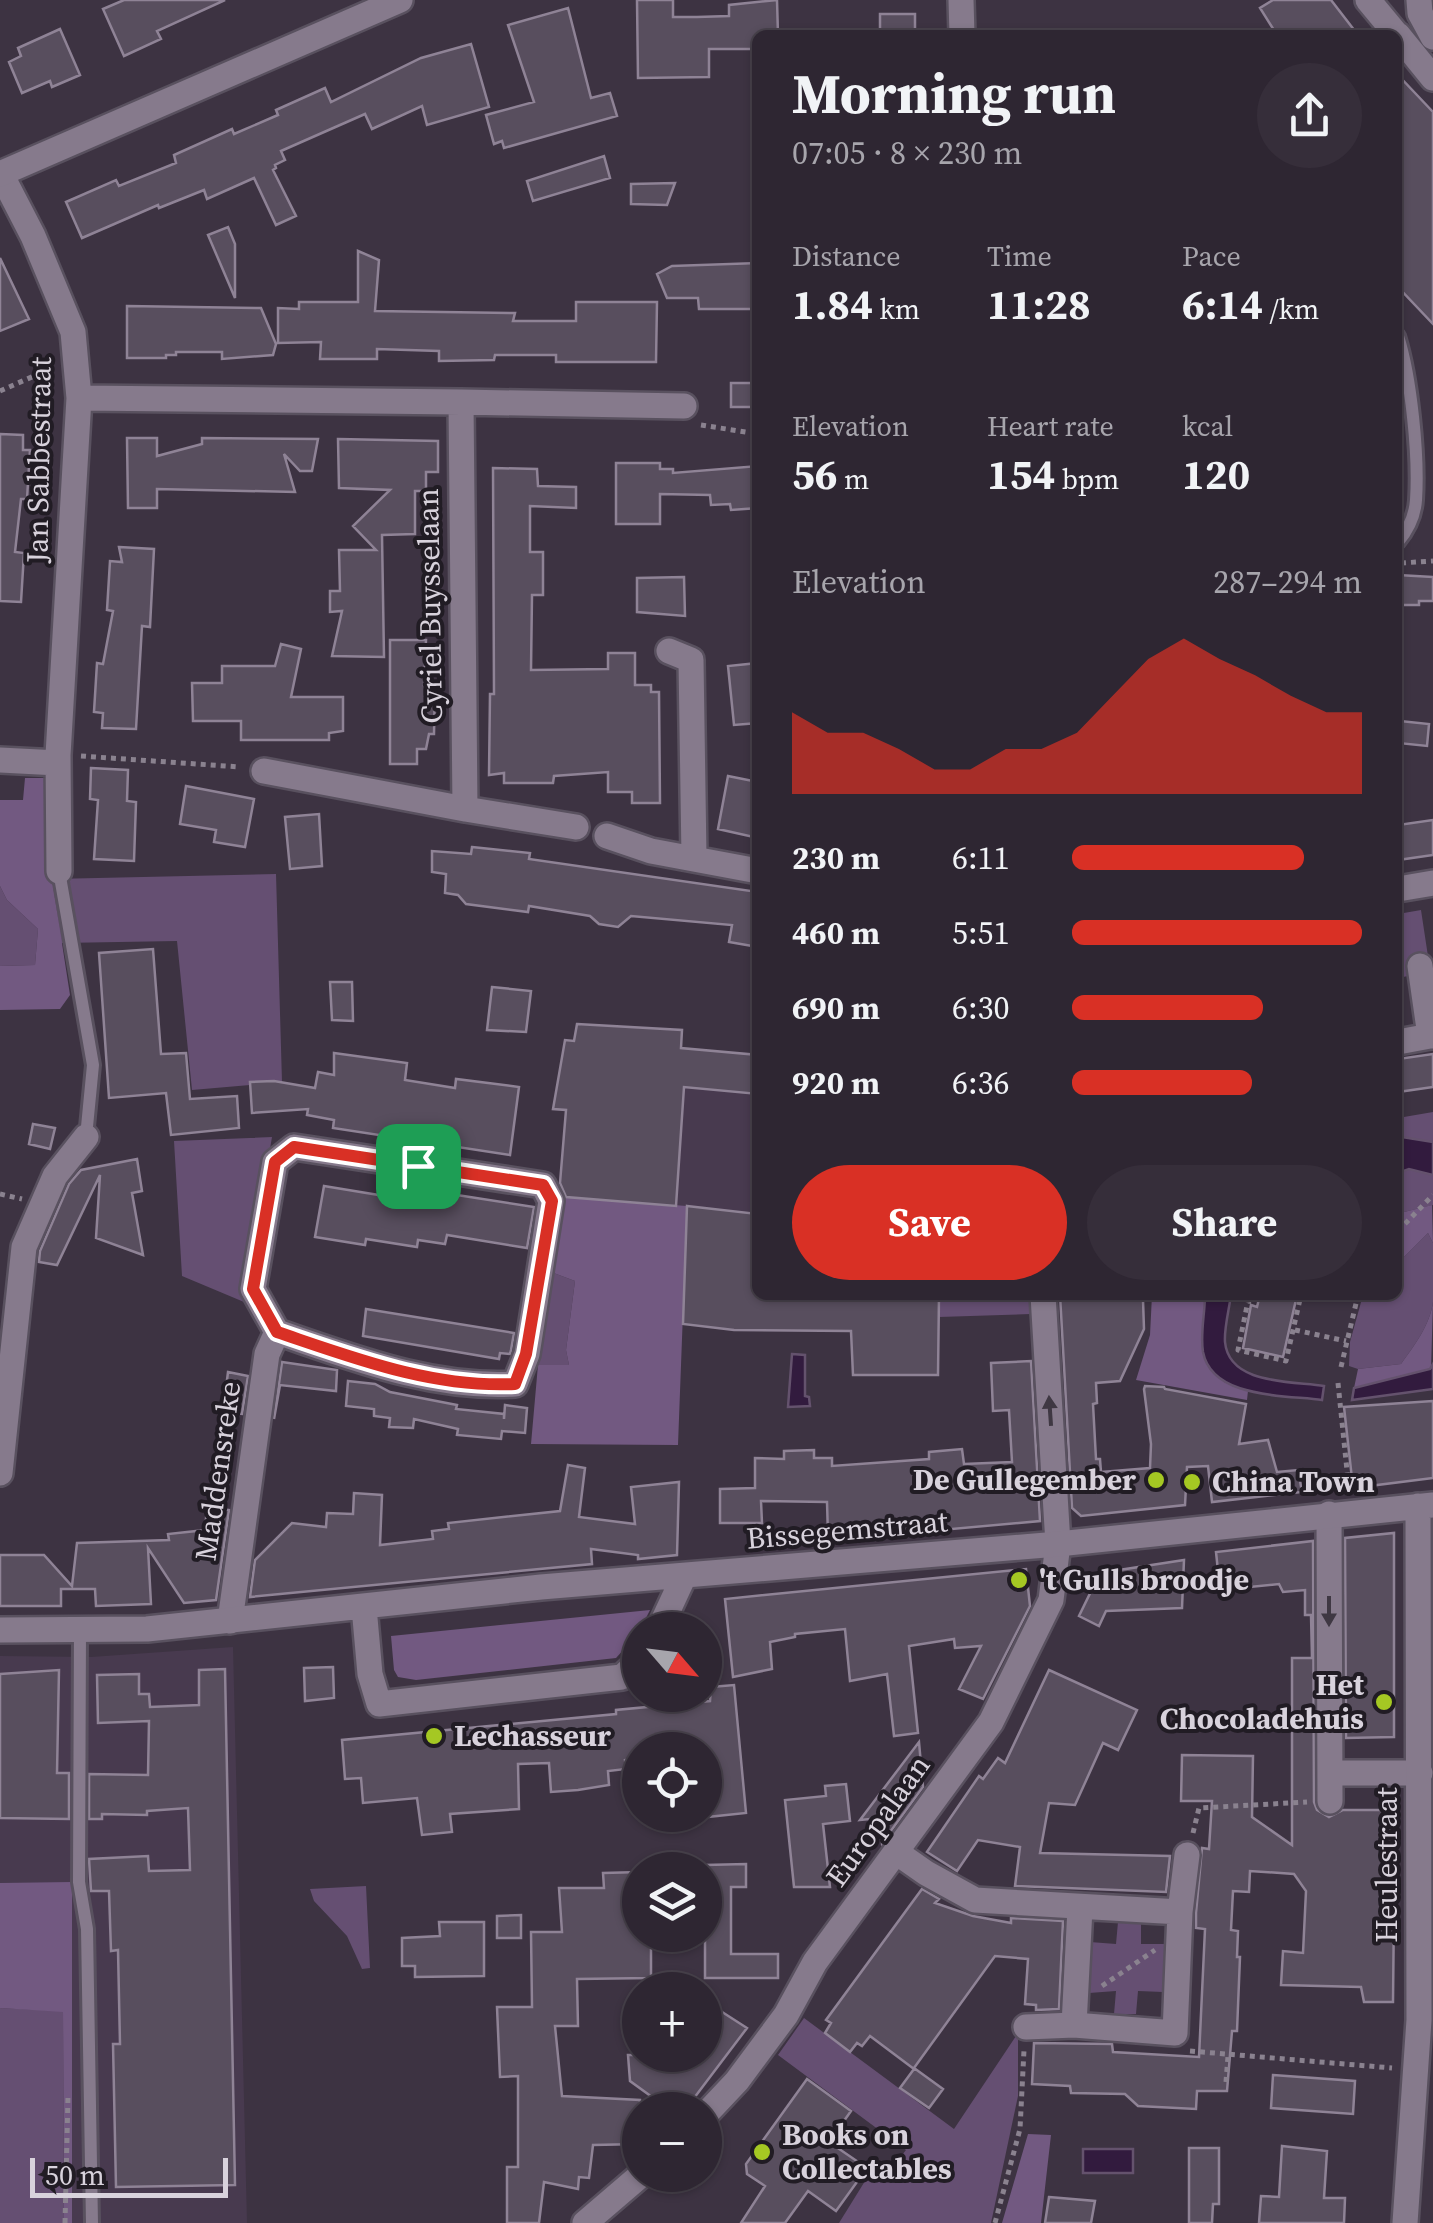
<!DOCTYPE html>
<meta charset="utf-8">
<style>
:root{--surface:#2e2632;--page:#362e3a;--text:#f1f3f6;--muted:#a7a5ac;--line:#49434d;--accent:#d93025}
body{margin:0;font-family:"Source Serif 4",serif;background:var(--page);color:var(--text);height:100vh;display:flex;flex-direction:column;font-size:38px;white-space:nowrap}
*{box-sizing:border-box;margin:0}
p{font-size:32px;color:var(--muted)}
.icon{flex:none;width:55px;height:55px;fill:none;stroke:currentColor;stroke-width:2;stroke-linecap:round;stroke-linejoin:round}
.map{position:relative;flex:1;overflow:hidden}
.panel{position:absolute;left:752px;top:30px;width:650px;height:1270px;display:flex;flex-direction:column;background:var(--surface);border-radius:15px;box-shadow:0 2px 8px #0004,0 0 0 2px var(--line)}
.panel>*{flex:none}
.needle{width:65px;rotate:118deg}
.buttons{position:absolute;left:622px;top:1612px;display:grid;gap:20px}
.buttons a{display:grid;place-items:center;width:100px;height:100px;border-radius:50%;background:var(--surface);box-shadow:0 2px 8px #0004,0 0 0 2px var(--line);font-size:50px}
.scale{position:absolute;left:30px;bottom:25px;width:198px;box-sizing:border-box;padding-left:10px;border:5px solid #d8d2dc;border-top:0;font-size:28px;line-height:35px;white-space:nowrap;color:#d8d2dc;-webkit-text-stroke:8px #211c24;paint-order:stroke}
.pin{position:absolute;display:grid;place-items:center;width:85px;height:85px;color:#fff;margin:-42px;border-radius:20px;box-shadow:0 5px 15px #0006}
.round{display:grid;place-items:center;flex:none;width:105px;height:105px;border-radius:52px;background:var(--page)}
.overview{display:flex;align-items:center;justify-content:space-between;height:170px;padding:0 40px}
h1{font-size:55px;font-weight:700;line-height:75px}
.stats{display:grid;grid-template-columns:repeat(3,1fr);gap:15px;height:170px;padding:10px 40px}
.stats div{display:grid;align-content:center}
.stats b{font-size:42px;font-weight:700}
.stats small{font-size:28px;font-weight:400}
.stats p{font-size:28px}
.chart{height:280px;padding:20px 40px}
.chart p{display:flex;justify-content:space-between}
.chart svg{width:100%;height:180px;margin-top:10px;fill:var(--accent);opacity:.7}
.primary-button{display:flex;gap:20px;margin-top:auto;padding:20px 40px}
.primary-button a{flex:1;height:115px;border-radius:60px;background:var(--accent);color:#fff;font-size:40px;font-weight:700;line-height:115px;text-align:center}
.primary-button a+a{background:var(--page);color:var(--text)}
ul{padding:0 40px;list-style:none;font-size:32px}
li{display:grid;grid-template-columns:160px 120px 1fr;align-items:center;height:75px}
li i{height:25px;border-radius:12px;background:var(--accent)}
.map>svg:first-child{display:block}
.built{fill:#483a4f}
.green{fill:#654f72}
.forest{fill:#725981}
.water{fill:#321b3e;stroke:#64526d;stroke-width:2.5}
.building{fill:#584e5e;stroke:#8f8396;stroke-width:2.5}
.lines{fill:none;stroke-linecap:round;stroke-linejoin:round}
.lane-casing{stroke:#59515f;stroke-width:18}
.street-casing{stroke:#59515f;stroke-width:30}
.secondary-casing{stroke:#59515f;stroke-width:30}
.path{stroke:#8a828f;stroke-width:5;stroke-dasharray:5 5;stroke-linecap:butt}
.lane{stroke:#867a8c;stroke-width:12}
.street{stroke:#867a8c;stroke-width:25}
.secondary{stroke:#867a8c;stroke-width:25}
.oneway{fill:#3f3843}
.route-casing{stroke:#fff;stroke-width:20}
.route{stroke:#d93025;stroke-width:12}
.poi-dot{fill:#a5c823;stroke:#211c24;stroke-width:4}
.labels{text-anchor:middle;stroke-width:8;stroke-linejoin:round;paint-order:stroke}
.street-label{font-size:30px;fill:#d8d2dc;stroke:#211c24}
.poi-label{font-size:30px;font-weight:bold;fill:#d8d2dc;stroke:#211c24;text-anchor:start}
</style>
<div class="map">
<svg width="1433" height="2223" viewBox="0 0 1433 2223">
<rect width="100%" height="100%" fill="#3d3342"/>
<!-- built -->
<path class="built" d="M575 1039 757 1055 758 1295H939L938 1375H853L851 1331 734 1330 683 1324 686 1206 559 1196Z
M233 1647 247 2223H72V1883H0V1656L91 1657Z"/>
<!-- green -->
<path class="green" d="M276 874 282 1082H250V1085L192 1090 177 941 61 943 52 879Z
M0 886 7 900 38 929 35 965 0 966Z
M1421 910 1429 963 1407 967 1408 976 1398 978V914Z
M1433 1112V1142L1398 1138V1118Z
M272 1137 244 1302 182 1276 174 1141Z
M1409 1169 1433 1175V1205L1404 1212 1398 1210V1173Z
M1428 1233 1433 1243V1302C1430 1325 1414 1346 1401 1364L1358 1369 1349 1366 1350 1342 1363 1295H1398V1263Z
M551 1272 575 1281 566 1350 569 1365H538Z
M939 1295H1030L1031 1314 939 1317Z
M366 1886 370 1968 362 1969 347 1936 314 1901 310 1889Z
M1118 1922H1141V1944H1167L1163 1992 1138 1991 1136 2014H1114L1116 1991 1089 1993 1090 1942 1116 1944Z
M0 2008 63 2011 64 2223H0Z
M804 2018 954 2129 1018 2033V2096L991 2223H839L870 2173 882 2181 906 2150 778 2055Z"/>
<!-- forest -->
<path class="forest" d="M25 778H48L52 879 70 995 60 1009 0 1010V966L35 965 38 929 7 900 0 886V800H23Z
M559 1196 687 1206 678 1445 531 1444 538 1365H569L566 1350 575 1281 551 1272Z
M1432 1205 1433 1243 1428 1233 1398 1263V1210L1404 1212Z
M1152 1295H1205L1203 1351 1224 1382 1248 1391 1247 1400 1136 1380 1150 1335Z
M1433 1302 1431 1369 1354 1388 1358 1369 1401 1364C1414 1346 1430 1325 1433 1302Z
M650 1610 638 1634 616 1658 416 1680 398 1677 394 1670 391 1636Z
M72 1882V2223H64L63 2012 0 2008V1883Z
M1028 2134 1051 2135 1041 2223H1002Z"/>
<!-- water -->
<path class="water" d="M1402 1137 1433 1142V1175L1409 1169 1398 1173V1138Z
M1205 1295H1231C1229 1310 1224 1328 1225 1342 1229 1385 1292 1381 1324 1386L1322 1400C1286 1395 1212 1399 1203 1352 1200 1334 1205 1313 1205 1295Z
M792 1354 805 1355V1396L809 1397 810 1406 788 1407Z
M1433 1364V1389L1352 1400 1354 1388 1430 1369Z
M1083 2149H1133V2173H1083Z"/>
<!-- building -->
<path class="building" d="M124 0H225L157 31 161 39 124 56 103 9Z
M637 0H673V17H697L729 16V5L777 0 778 35H758V49H709V77L638 78Z
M1273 0H1331L1358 35H1277L1260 8Z
M568 8 591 98 610 93 617 116 504 148 502 141 494 144 486 115 534 102 508 25Z
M880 14H915V35H880Z
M60 29 80 75 52 87 50 81 22 93 9 62 21 56 18 48Z
M471 44 489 107 427 125 422 106 372 129 365 114 281 151 285 160 275 165 276 168 273 170 296 216 276 225 254 178 207 199 204 190 159 208 158 205 82 238 66 202 116 180 119 186 176 163 174 155 232 129 234 134 278 115 276 110 325 88 331 102 421 58Z
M1398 75 1433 112V324L1398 287Z
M604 156 610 178 533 201 527 181Z
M675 183 667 205 631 204V184Z
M228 227 235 244V298L208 235Z
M358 251 379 260 375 311 515 313 513 321H576V302H657L656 362H556V355H495L494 360 439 361V351L377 349V359H320L321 342 278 343V308L299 309V302H358Z
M0 258 29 319 0 331Z
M758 263V309H699L698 298H667L657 274 672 266Z
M127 306 261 308 276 344 273 355 222 359V352H176V355H166V358H127Z
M731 383H758V407H731Z
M0 434 23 435V450H30L27 499H21L15 552 24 553 21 602 0 601Z
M127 438H157V456L202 444V438L318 439 312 471H300L284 454 295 492 157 489V508H128Z
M338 439 438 441V472H426V491H415V534L382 535 384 657 332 656 342 611 330 612V591H340L339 550H376L353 526 390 490 339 488Z
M616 463H660V469H673V473L758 466V508L731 510 730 504 711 505 710 495 660 494V524H616Z
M493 468 537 469 538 486 576 487V508L530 506V552H543V595H532L531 670 608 669V653H635V685H651V692H659L660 803H632V792H608V772L554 776 553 783H504V773L489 775 490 694H494Z
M119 547 154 549 150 627 142 626 136 729 102 728 103 713 94 712 97 663 103 664 113 611 107 610 110 561 122 562Z
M1398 575 1433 577V601H1419V605H1398Z
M684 577 685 616 637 612V578Z
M390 640H426L424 685H435L434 734H429L426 749H417V764H390Z
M281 644 301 649 291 697H343V731L329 733V740H241V721H193L192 683H222V666H275Z
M758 663V723L734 725 728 666Z
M1400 721 1429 724 1427 746 1398 743Z
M91 768 128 770 127 801 136 802 134 861 94 859 98 800 90 799Z
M728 776 758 782V838L718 829Z
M186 786 254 799 245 847 214 842 216 830 180 824Z
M319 814 322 866 290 869 285 817Z
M1433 820V855L1398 860V825Z
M472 847 530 853 529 859 758 892V947L729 942 732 925 631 916 618 927 599 924 590 916 529 906 528 912 466 904 458 895 445 893 446 874 432 872V851L471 854Z
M153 949 161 1054 186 1053 190 1099 237 1096 239 1128 171 1135 166 1093 109 1098 99 953Z
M330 982H352L353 1021 332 1020Z
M492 987 531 991 526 1032 487 1030Z
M577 1024 682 1030 681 1048 758 1055V1094L684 1087 676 1206 566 1197 560 1183 566 1110 553 1109 565 1040 574 1041Z
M334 1053 407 1063 405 1080 455 1088 456 1079 519 1087 510 1155 333 1128 334 1120 307 1115 308 1109 252 1113 250 1082 274 1081 315 1088 318 1072 334 1075Z
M1433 1054V1087L1398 1092V1059Z
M33 1124 55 1128 50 1149 29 1144Z
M137 1159 142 1191 132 1193 143 1255 96 1238 100 1175 57 1265 39 1262 40 1251 69 1184 81 1170Z
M324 1186 397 1198 399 1186 534 1207 527 1248 447 1235 445 1244 418 1240 417 1247 366 1239 365 1245 315 1237Z
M687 1206 758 1214V1295H939L938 1375H853L851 1331 734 1330 683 1324Z
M1060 1295H1119V1300H1143L1144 1329 1120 1381 1096 1383 1097 1403 1093 1404 1096 1459H1100L1101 1472 1150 1468 1151 1444 1144 1389 1145 1386 1164 1387 1165 1389 1246 1404 1239 1444 1268 1440 1277 1472 1298 1470 1302 1492 1212 1502 1208 1466 1187 1467 1185 1505 1081 1516 1072 1508Z
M1260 1295H1297L1283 1357 1243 1348 1251 1305 1257 1307Z
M366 1309 514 1333 511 1350 510 1354 500 1353 499 1359 363 1336Z
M1031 1361 1040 1521 853 1538V1535L828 1536 827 1502 761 1501 762 1523H720V1489L755 1488V1458L784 1459V1451L814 1450V1458H832V1466L929 1459V1452L962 1449 964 1464 1012 1462 1009 1410 993 1411 991 1363Z
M282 1362 337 1370 336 1391 280 1385 274 1419Z
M228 1372 248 1376 242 1414 223 1412Z
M348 1381 375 1384 390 1392 457 1405 456 1409 504 1414V1419L505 1405 527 1408 525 1433 502 1431 501 1439 457 1435 458 1429 414 1419 413 1428 389 1427 390 1418 374 1416V1409L346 1406Z
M1433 1401V1478L1353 1488 1344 1407Z
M568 1465 585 1468 579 1517 635 1524 631 1487 679 1482 677 1555 638 1559V1555L591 1549 592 1564 250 1597 255 1560 292 1523 326 1527 327 1513 353 1514 354 1493 382 1495 380 1545 433 1539 432 1531 449 1529 448 1523 560 1511Z
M207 1507 229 1510 216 1600 184 1603 148 1548 151 1604 96 1606 95 1589H61V1606H0V1555H44L72 1586 77 1543 169 1540 168 1534 205 1530Z
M1394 1533V1737L1346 1738 1345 1538Z
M1313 1541 1314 1802 1317 1810 1329 1817 1343 1810H1395L1393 2002H1364L1361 1987 1281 1985 1283 1951 1303 1953 1306 1891 1294 1874 1250 1871 1249 1892 1233 1891 1231 1930 1238 1931 1237 1957H1240L1237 2031H1232L1227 2091H1197L1196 2109 1138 2106 1125 2094 1071 2093 1070 2086 1032 2084 1034 2043 1112 2044 1113 2052 1199 2057 1205 1929 1196 1928V1913L1202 1848 1209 1849 1212 1801H1181L1182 1755 1253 1756 1252 1817 1292 1845V1658H1312L1311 1615H1305V1590L1283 1592 1279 1584 1220 1590 1216 1552Z
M1184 1560 1182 1608 1106 1611 1099 1626 1079 1616 1100 1573Z
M1026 1569 1030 1606 983 1699 959 1689 981 1646 955 1648 954 1639 909 1646 918 1733 894 1736 887 1674 850 1681 845 1629 795 1634V1637L770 1642 772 1669 733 1677 725 1599Z
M333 1667 334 1698 305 1701 304 1668Z
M225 1669 235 2185 116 2187 113 2044H120L118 1950 111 1951 109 1891H91L89 1859 148 1856 149 1871 190 1870 188 1808 147 1811V1815L102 1814V1819H89V1774L148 1775 149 1721 98 1723 97 1675 139 1674V1694H149L150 1707 199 1705V1670Z
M59 1670 57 1773H69V1819L0 1818V1674Z
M1049 1670 1137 1710 1118 1750 1103 1743 1075 1805 1049 1803 1040 1853 1170 1856 1166 1892 1015 1886 1020 1847 978 1840 957 1871 927 1852 979 1776 983 1779 998 1758 1005 1763Z
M734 1685 746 1813 707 1817 705 1750H634V1759L625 1760 626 1769 608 1771 609 1785 578 1790 551 1792 549 1763 518 1764 519 1809 450 1814 452 1832 422 1835 417 1798 363 1803 361 1778 345 1779 342 1740 616 1714V1710L710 1701 711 1687Z
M919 1742 923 1787 882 1843 880 1818 860 1820Z
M846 1784 850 1821 823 1824 830 1887H794L785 1800 826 1796 825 1786Z
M746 1864V1887H731V1954H778V1978H705V1865Z
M640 1872V1935H651V1978L577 1979 578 2026H555L562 2096 640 2100V2144L593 2145 589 2178 579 2177 578 2189 544 2182 539 2223H507V2167H518V2076L500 2077 497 2007H532L531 1932H562L559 1888H604L603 1873Z
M922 1889 939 1899 935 1903 973 1916 1011 1923V1918L1063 1921 1059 2009 1036 2010V2005L1025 2004 1028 1959 995 1956 914 2068 943 2089 929 2108 900 2088 914 2069 870 2036 862 2046 857 2043 850 2052 825 2033 831 2023 826 2020Z
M521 1915V1938H497V1916Z
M439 1922H484V1976L415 1977V1966H402V1938L440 1936Z
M705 2001 747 2028 685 2110H670L630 2081 628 2055H705Z
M1273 2075 1355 2081 1353 2114 1271 2108Z
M807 2079 851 2111 829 2142 867 2168 836 2211 808 2191 785 2223H741L765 2186 747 2174 746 2164Z
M1282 2146 1327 2151 1324 2198H1345L1344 2223H1259L1261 2196 1279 2197Z
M1189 2148H1219V2204H1213L1212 2223H1189Z
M1049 2197 1095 2201 1091 2223H1045Z"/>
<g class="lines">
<!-- lane casing -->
<g class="lane-casing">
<path id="lane" d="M1398 336C1411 378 1419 455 1416 500 1415 515 1408 530 1398 542
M59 871 93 1065 86 1137
M80 1630 79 1882 87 1929 92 2223"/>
</g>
<!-- street casing -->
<g class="street-casing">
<path id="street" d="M961 0 962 35
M1368 0 1397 35
M1398 35 1433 78
M1 174 33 236 73 332 79 398 58 755 59 871
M79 398 461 402 465 809 576 827
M461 402 684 406
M669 651 691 660 694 858
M0 760 58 763
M264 771 465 809
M607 836 651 851 758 871
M1398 889 1433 883
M1420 966 1430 1036H1433
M1398 1042 1430 1036
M294 1147 543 1185 551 1201 527 1354 515 1384C432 1389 354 1358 277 1332L253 1289 275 1162Z
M0 1473 24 1247 55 1176 86 1137
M1329 1514 1330 1801
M230 1621 267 1354 277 1332
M1331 1773H1420
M896 1852 926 1873 975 1900 1180 1912
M1074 2025 1080 1908
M1026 2027 1074 2025 1175 2033 1180 1912 1187 1855
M705 2115 737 2081 786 2015 815 1962 991 1722 1051 1600 1058 1544 1043 1295
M585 2223 641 2175"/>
</g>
<!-- secondary casing -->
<g class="secondary-casing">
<path id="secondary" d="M1419 0 1420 13 1433 37
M0 174 400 0
M364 1607 370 1674 379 1704 622 1677 640 1660
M0 1630 147 1629 541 1587 1058 1544 1433 1505
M659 1630 684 1576
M1405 2223 1419 2020 1418 1506"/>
</g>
<!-- path -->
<path class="path" d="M0 391 52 368
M701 425 758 434
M1401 563 1433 561
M81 756 240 767
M0 1194 22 1199
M1398 1231 1433 1195
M1256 1295 1254 1302 1248 1301 1238 1350 1286 1361 1301 1295
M1295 1330 1346 1341
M1341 1367 1358 1295
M1338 1383 1349 1490
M1193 1833 1199 1808 1307 1802
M1102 1986 1155 1950
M1190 2051 1392 2068
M1226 2082 1228 2056
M65 2223 68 2096
M995 2223 1020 2129 1024 2050"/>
<!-- lane -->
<use href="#lane" class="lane"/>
<!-- street -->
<use href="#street" class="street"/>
<!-- secondary -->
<use href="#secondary" class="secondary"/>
</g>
<!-- one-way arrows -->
<defs><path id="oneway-solid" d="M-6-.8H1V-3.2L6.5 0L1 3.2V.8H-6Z" transform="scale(2.5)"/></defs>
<g class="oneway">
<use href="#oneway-solid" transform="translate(1050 1411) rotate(-94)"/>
<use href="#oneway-solid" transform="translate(1329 1611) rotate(90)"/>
</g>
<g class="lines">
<!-- route casing -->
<g class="route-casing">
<path id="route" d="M294 1147 543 1185 552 1201 526 1354 515 1384C432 1388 354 1358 277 1332L253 1289 275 1162Z"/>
</g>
<!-- route -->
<use href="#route" class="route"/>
</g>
<!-- markers -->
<g class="poi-dot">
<circle cx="1156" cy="1480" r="10"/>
<circle cx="1192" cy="1482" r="10"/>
<circle cx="1019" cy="1580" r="10"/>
<circle cx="1384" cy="1702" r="10"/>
<circle cx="434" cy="1736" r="10"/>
<circle cx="762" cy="2152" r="10"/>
</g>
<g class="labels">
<!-- street labels -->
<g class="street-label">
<text transform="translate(39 460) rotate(-89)" y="10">Jan Sabbestraat</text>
<text transform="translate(430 606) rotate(-91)" y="10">Cyriel Buysselaan</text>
<text transform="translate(218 1471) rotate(-82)" y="10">Maddensreke</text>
<text transform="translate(847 1530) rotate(-5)" y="10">Bissegemstraat</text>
<text transform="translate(878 1821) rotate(-54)" y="10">Europalaan</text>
<text transform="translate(1387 1865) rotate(-90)" y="10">Heulestraat</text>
</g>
<!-- poi labels -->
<g class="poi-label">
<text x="1136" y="1490" text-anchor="end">De Gullegember</text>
<text x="1212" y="1492">China Town</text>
<text x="1039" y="1590">'t Gulls broodje</text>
<text x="1364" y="1695" text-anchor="end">Het<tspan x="1364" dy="34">Chocoladehuis</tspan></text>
<text x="454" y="1746">Lechasseur</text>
<text x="782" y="2145">Books on<tspan x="782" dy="34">Collectables</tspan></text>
</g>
</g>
</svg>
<div class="buttons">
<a><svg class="needle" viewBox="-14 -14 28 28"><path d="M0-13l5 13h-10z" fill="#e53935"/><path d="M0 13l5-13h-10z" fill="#a7a5ac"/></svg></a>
<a><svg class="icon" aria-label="locate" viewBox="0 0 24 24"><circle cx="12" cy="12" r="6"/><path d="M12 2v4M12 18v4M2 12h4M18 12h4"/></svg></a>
<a><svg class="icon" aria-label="layers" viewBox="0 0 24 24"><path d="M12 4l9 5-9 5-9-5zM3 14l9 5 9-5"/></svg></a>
<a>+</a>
<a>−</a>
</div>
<div class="scale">50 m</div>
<div class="pin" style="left:418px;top:1166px;background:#1e9e55"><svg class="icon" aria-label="arrive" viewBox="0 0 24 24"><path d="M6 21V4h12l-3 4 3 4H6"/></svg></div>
<section class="panel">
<div class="overview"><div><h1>Morning run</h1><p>07:05 · 8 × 230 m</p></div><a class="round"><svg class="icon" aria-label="share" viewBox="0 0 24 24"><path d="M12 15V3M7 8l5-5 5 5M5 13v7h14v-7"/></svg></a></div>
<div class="stats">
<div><p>Distance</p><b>1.84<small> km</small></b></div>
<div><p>Time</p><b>11:28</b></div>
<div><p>Pace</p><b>6:14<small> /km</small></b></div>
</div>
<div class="stats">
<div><p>Elevation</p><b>56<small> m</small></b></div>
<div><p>Heart rate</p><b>154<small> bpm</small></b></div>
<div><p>kcal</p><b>120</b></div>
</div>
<div class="chart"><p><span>Elevation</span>287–294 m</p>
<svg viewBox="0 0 160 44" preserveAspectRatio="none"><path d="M0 44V24L10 29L20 29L30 33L40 38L50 38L60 33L70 33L80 29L90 20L100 11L110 6L120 11L130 15L140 20L150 24L160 24V44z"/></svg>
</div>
<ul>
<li><b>230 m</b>6:11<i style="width:80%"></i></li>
<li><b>460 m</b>5:51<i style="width:100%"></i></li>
<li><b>690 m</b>6:30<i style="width:66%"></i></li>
<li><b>920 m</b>6:36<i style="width:62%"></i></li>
</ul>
<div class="primary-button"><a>Save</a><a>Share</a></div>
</section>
</div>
